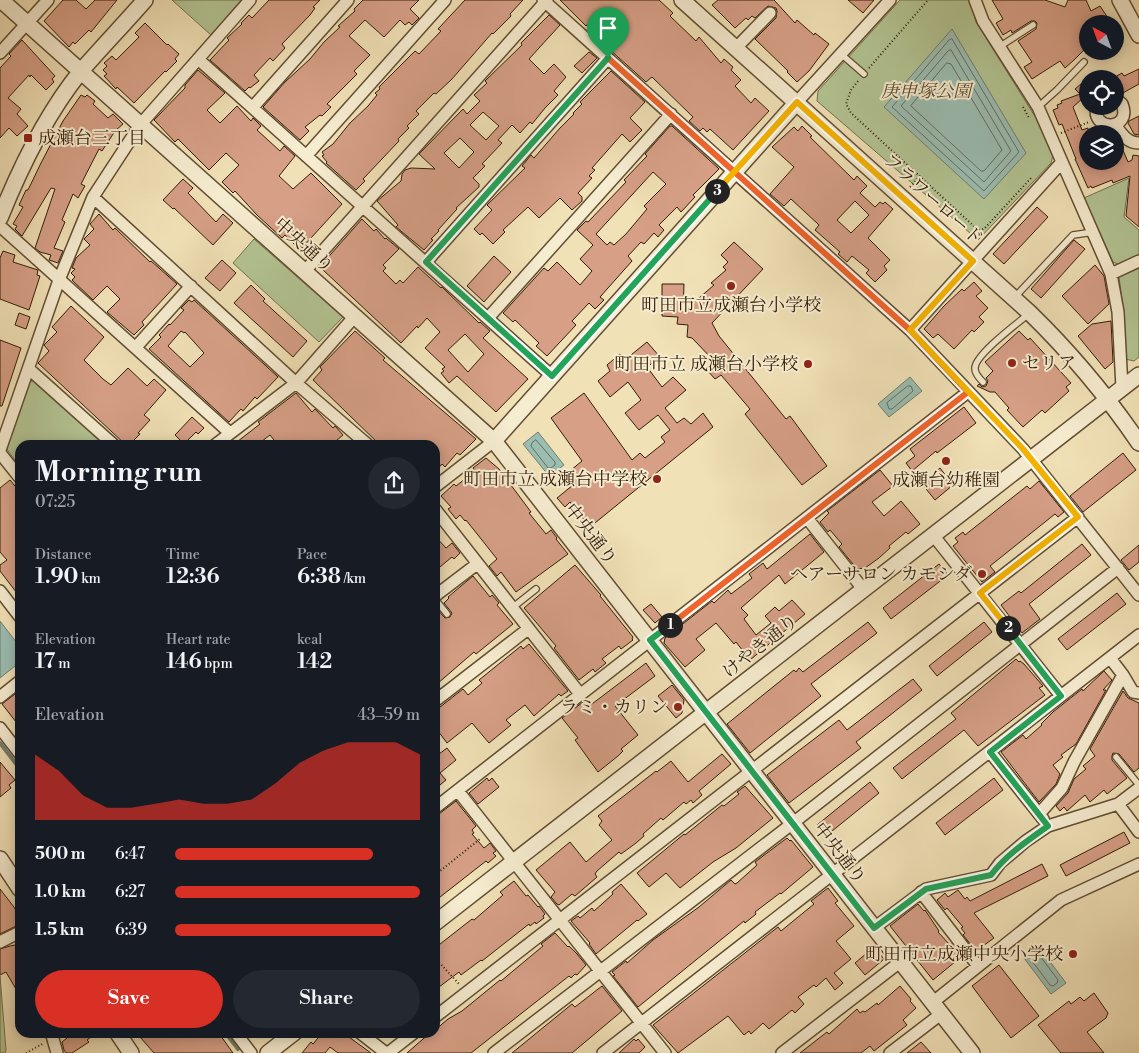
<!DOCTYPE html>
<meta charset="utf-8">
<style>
:root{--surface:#171b24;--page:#242831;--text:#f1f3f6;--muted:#9ea1a6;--accent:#d93025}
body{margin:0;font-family:"Libre Bodoni","Noto Serif JP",serif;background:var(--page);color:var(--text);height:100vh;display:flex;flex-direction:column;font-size:19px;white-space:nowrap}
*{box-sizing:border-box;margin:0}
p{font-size:16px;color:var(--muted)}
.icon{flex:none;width:28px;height:28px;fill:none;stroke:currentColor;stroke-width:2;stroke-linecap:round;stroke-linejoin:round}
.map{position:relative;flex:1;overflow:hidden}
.sheet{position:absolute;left:15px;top:440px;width:425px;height:598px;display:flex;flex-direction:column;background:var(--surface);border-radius:15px;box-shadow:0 2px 12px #0003}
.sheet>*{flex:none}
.needle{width:32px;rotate:319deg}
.buttons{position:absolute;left:1079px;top:15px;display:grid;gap:10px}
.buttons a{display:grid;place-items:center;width:45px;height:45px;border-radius:50%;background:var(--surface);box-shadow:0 2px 12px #0003;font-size:25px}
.pin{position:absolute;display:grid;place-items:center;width:42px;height:42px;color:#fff;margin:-51px -21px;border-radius:50% 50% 50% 0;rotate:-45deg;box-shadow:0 0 5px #0007}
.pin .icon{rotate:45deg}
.km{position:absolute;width:25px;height:25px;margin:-12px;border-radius:50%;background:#222;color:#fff;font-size:14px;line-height:25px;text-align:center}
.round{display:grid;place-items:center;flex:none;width:52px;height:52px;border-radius:26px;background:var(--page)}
.overview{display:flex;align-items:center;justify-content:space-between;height:85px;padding:0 20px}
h1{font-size:28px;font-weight:600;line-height:38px}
.metrics{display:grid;grid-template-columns:repeat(3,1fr);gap:8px;height:85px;padding:5px 20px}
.metrics div{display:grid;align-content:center}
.metrics b{font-size:21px;font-weight:600}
.metrics small{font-size:14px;font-weight:400}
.metrics p{font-size:14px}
.chart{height:140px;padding:10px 20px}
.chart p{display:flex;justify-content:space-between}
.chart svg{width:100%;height:90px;margin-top:5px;fill:var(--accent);opacity:.7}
.primary-button{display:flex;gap:10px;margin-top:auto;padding:10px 20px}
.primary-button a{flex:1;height:58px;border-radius:30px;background:var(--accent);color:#fff;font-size:20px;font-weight:600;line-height:58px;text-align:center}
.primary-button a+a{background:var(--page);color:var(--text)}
ul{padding:0 20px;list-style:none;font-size:16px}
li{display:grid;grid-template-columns:80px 60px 1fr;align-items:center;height:38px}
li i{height:12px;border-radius:6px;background:var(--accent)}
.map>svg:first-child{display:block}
.green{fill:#b3c493;stroke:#73704d}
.water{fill:#9bbdb2;stroke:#717d6e}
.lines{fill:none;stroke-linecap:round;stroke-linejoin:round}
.shore{stroke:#676d5c;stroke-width:1}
.stream{stroke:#717d6e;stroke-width:4}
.building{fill:#d69f86;stroke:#331d07;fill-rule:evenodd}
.service-casing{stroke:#624e33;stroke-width:8}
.minor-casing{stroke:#624e33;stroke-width:14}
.tertiary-casing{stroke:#624e33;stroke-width:18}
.path{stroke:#331d07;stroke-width:2;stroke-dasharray:1 2.5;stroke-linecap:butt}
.service{stroke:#f6ecd0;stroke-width:5.5}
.minor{stroke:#f6ecd0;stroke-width:11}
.tertiary{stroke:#f6ecd0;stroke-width:15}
.split-1-casing{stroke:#fff;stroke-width:10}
.split-2-casing{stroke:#fff;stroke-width:10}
.split-3-casing{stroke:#fff;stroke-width:10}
.split-4-casing{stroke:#fff;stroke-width:10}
.split-1{stroke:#f0652b;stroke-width:6}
.split-2{stroke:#22a559;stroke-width:6}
.split-3{stroke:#f5b400;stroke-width:6}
.split-4{stroke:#22a559;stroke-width:6}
.poi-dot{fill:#8f2418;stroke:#f6ecd0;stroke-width:2}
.labels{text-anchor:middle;stroke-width:4;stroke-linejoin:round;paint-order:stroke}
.park-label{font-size:18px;font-style:italic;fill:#594f31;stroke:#f6ecd0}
.poi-label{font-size:18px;fill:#331d07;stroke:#f6ecd0;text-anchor:end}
.street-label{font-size:18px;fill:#331d07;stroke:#f6ecd0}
</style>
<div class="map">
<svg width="1139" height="1053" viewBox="0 0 1139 1053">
<rect width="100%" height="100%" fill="#f1e1b7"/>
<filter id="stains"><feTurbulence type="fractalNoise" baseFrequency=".004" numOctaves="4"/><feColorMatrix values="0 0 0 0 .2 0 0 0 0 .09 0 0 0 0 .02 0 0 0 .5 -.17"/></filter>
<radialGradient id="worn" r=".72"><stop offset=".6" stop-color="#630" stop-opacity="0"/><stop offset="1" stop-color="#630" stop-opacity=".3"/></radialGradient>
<!-- green -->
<path class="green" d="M172 0H243L211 35Z
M900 0H970L976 22 1036 118 1053 155 1051 163 978 240 817 101 818 91Z
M1129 178 1124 217 1139 230V256L1120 265 1113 262 1084 198Z
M254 239 343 317 319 342 233 263Z
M1139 267V357L1134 361 1125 359 1123 307 1119 277Z
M35 380 107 445H20V467L6 448 29 382Z
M0 976 6 1050 5 1053H0Z"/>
<!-- water -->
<path class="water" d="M952 29 1026 153 984 199 884 107Z
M910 377 922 391 889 417 878 404Z
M538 432 564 465 549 476 523 444Z
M0 621 20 647V662L0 678Z
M1039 947 1066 983 1051 994 1024 958Z"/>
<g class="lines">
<!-- shore -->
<path class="shore" d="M952 39 1019 152 984 191 892 107 949 40Z
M951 50 1011 151 984 182 901 106 948 51Z
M947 63 951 64 1002 150 984 171H981L911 106Z
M908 386H911L913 391 892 409H889L887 403Z
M536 440 555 462V465L551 468H548L531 446 532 443Z
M1037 955 1040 956 1058 980 1057 983 1053 986 1050 985 1032 961V958Z"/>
<!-- stream -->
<path class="stream" d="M0 743 20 769
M225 1032 238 1049"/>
</g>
<!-- building -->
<path class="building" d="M63 0H76L86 9 95 0H117L91 32 89 30 75 44 73 42 69 47 44 21Z
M269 0H320L313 7 315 8 310 15 282 44 285 48 273 61 270 58 254 75 259 81 250 88 249 87 245 91 210 60 229 40 227 38 242 24 241 23 249 15 252 18Z
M363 0H419L410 9 419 18 412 25 409 22 405 25 400 20 384 37 365 20 349 36 370 55 354 71 357 74 327 104 331 107 322 116 320 115 305 127 309 131 300 140 263 107 285 82 310 59 324 42 340 27 338 26 355 11 354 9Z
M465 0H523L510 14 511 16 493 34 492 33 452 79 436 94 434 93 416 111 419 114 407 126 409 128 398 139 399 141 363 179 365 181 356 190 326 163 327 162 322 156 324 155 322 152 333 144 350 123 368 106 377 95 375 93 380 89 379 87 415 51 419 54 441 31 438 29Z
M560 0H659L673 13 670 16 696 41 699 37 721 63 724 59 733 67 731 70 741 80 735 86 751 103 755 98 769 111 733 150 710 129 707 132 703 128 700 131 689 121 693 117 652 77 646 82 600 41 617 23 604 11 598 18 596 16 586 26Z
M718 0H774L795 23 797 20 814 35 815 33 829 44 809 71 797 82 787 72 788 71 755 39 776 18 777 11 776 8 768 6 755 18 752 16 748 20 746 18 735 28 712 5Z
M848 0H874L863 13Z
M992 0H1045L1065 7 1068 0H1086L1091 11 1100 6 1108 18 1098 24H1088V46L1074 60 1065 68 1060 61 1032 79 1024 67 1032 62 1018 41 1036 29 1037 23 1035 21H1031L1012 33 1011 30 1003 35 996 23 1003 19Z
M549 15 560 25 529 59 544 74 554 64 566 77 554 91 558 95 545 108 532 124 530 122 520 133 512 125 498 140 502 143 482 164 485 166 473 178 479 184V187L456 208 457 209 438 230 439 231 431 239 433 240 424 250 396 227 398 225 377 201 401 181 402 174 405 170 411 168 435 169 419 154 463 109 467 114 480 101 474 95 487 83 485 81 522 45 521 43ZM483 112 499 126 486 140 470 125ZM460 138 474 152 459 168 444 153Z
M145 23 167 45 168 44 179 54 175 59 177 61 166 72 165 71 134 103 117 87 116 89 104 76 107 74 103 70 107 66 104 63 112 56 116 60 139 37 135 33Z
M22 40 55 76 52 79 54 82 46 90 31 75 30 77 29 75 8 98 21 109 17 114 28 126 17 136 9 128 0 138V68L11 56 9 54Z
M589 52 597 58 582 73 574 66Z
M1139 69V84L1121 94 1116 91 1115 77 1122 73 1124 76Z
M198 70 225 93 207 110 220 123 237 106 251 121 253 118 261 126 257 130 280 151 284 146 295 156 279 176 293 189 311 173 342 204 300 250 285 235 282 238 257 215 235 191 233 193 222 182 239 165 226 153 209 170 178 139 175 142 154 120 185 88V85Z
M611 71 645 102 630 118 642 130 630 142 622 134 592 168 595 170 589 176 592 178 578 193 582 197V201L572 210 560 198 539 218 528 207 503 230 505 232 493 244 482 233 480 235 474 229 492 210 487 205 525 168 522 166 531 155 534 158 560 128 574 114 573 113 582 104 580 102Z
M1088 78V103L1083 98 1073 107 1082 130 1088 128V161H1115V151L1122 148 1128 162 1132 160 1133 155 1139 156V227L1126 216 1130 176 1113 183 1112 180 1092 188 1091 186 1088 188 1075 159H1076L1062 124 1059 125 1053 110 1058 108 1057 105 1062 103 1061 101 1080 94 1075 89Z
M81 95 85 97 87 95 95 101 93 104 108 118 113 114 123 124 115 131 102 151 99 149 81 184 85 186 78 198 73 194 62 220 65 222 54 248 63 251 58 263 49 260 51 255 40 252 35 248 55 189 51 188 22 236 15 229 17 226 13 224 23 207 19 205 26 190H28L41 163 63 121Z
M1139 116V135L1134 134 1128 123 1129 121Z
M670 126H672L719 169 693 195 695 197 681 212 677 207 659 225 664 230 658 237 654 233 644 244 641 242 628 256 632 261 600 297 604 300 595 309 589 303 572 321 576 325 547 356 536 346 539 343 515 320 513 322 503 313 544 268 548 271 557 262 580 285 592 271 580 259 593 245 577 230 586 221 588 222 626 182 624 180 647 156 645 154ZM653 172 666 184 644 206 647 209 626 234 614 245 610 242 607 245 596 234Z
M802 126 812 136 810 137 854 180 857 176 867 186 860 193 875 207 880 202 883 204 885 202 893 209 868 238 890 260 884 266 887 270 875 282 866 273 869 270 852 256 847 262 838 254 840 252 815 230 819 225 791 199 784 206 770 194 794 167 772 147 794 127 798 131ZM855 201 869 215 851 233 837 220Z
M183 179 193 188 188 193 216 222 223 214 233 223 213 245 174 208 173 209 163 200Z
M1037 207 1048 217 1004 264 993 254Z
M99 214 113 230 115 228 150 262 151 261 177 284 142 322 144 325 134 335 107 312 120 299 107 286 93 300 72 280 75 277 71 273 75 269 72 268 76 258 90 245 84 239 94 229 90 224Z
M362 219 374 231 376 229 385 239 386 238 399 249 383 265 386 268 383 271 396 284 400 280 403 283 418 267 441 288 442 287 479 323 480 322 490 331 483 338 528 379 496 412 457 376 449 383 441 373 444 371 442 369 445 367 425 348 440 332 427 318 418 328 417 326 401 343 322 269 325 266 323 263ZM465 334 484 354 468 372 448 350Z
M1074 240 1085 249 1041 298 1031 289Z
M734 242 763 269 712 323 719 336 786 419 790 416 827 466 802 485 745 414 750 409 721 375 715 379 707 370 717 364 692 338 687 337 688 325 677 324 678 317 662 316V284H684L683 312 714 285 711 283 726 270 723 267 728 262 721 255Z
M3 251 15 255 13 262 38 270 37 275 40 276 29 310 0 299V258Z
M494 256 511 272 484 302 467 286Z
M222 260 236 273 220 291 205 278Z
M1095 265 1104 276 1109 304 1088 324 1062 296Z
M974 282 982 291 976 296 988 308 979 317 984 322 974 332 972 330 954 349 938 334 933 338 924 329 944 306 962 289 964 291Z
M251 285 265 299 263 301 307 341 293 357 234 303Z
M189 300 192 302 194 300 278 377 257 399 255 397 243 411 241 409 229 422 149 349 161 337 159 335 169 324 170 325 184 310 181 308ZM181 331 184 333 185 332 204 353 190 367 168 346Z
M71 306 104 337 84 360 103 379 111 385 128 368 147 386 154 379 166 390 144 415 150 420 138 433 140 434 129 445H126L38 363 49 351 44 345 57 332 52 327Z
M19 313 30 317 26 329 15 325Z
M1111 321 1113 362 1105 369 1078 336 1092 324Z
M355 331 385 358 383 360 476 439 460 455 457 453 445 467 442 464 435 472V445H380L313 380 322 370 320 367Z
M1019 331 1028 340 1030 338 1071 383 1066 387 1069 391 1045 413 1042 410 1023 427 1007 410 1009 408 995 392H990L977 386 979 384 982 387 986 386 988 381 986 378 993 371 985 362Z
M0 340 21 348 2 406H0Z
M647 342 660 357 647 367 662 387 673 377 686 390 665 408 677 423 684 418 691 424 703 413 713 427 590 527 570 502 565 507 557 498 573 485 565 475 582 461 551 418 584 393 632 460 640 453 645 458 665 442 661 437 670 430 658 415 639 430 625 413 641 400 628 382 610 397 598 381 610 371 607 365 620 354 626 359Z
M296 393 312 412 315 409 333 428 335 426 343 435 331 445H278L270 435 257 445H233L260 424 258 422Z
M964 407 976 423 937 453 936 451 912 471 906 463 915 456 910 449Z
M192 417 204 428 198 434 196 432 184 444 175 435Z
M1123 453 1136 470 1083 512 1070 496Z
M486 458 499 469 531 512 529 513 546 534 551 530 557 538 556 539 568 554 516 592 501 572 497 576 489 566 497 559 466 520 465 521 460 515 456 519 448 509 451 507 441 496 454 484 456 486 475 471 473 468Z
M940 468 953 485 935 500 922 484Z
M880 470 893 486 872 502 884 516 901 501 920 524 908 534 906 532 889 546 890 548 879 558 865 568 857 569 839 547 842 544 830 530 828 532 820 522 829 513 827 511Z
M10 480 20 492V597L0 571V565L7 560 0 552V488Z
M1039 481 1064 512 1058 517 1055 514 990 566 995 572 982 582 953 546 958 542 955 538 963 532 965 535 1027 486 1030 489Z
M810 534 824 552 785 584 779 575 741 608 748 615 744 619 756 635 771 623 765 616 775 607 779 611 792 600 805 614 750 660 736 642 734 644 716 623 696 639 705 650 685 667 664 643 665 638 712 601 714 603 728 590 731 594 752 578 749 574 763 563 767 569Z
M435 536 446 548 452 543 460 553 454 559 452 557 435 571Z
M1082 544 1091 555 1029 604 1040 619 1022 633 1001 605 1019 591 1021 593Z
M1139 545V562L1129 570 1121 560Z
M939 564 948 575 891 619 883 608Z
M575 565 601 595 600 596 633 637 632 639 633 640 621 649 619 646 602 659 606 663 595 672 593 669 579 680 554 648 556 646 524 608Z
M473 576 490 597 492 595 499 603 497 605 513 624 476 654 474 652 437 684 435 683V611L437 609 445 618 450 617 452 613 444 603 449 598 448 597Z
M1117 593 1126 604 1067 650 1058 639Z
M651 604 662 617 655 623 643 610Z
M868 622 877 633 811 684 821 696 750 753 727 724 794 670 796 672 799 668 803 672Z
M984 622 992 632 937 676 929 666Z
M529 644 568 691 561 696 559 694 534 716 525 705 506 720 511 725 489 743 472 723 447 743 435 727V711L463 689 468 695 482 683 479 680 521 646 523 649Z
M1016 659 1019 662 1020 661 1024 664 1043 686 1039 688 1045 695 978 746 964 730 902 779 893 768 956 719 951 713Z
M646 663 655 676 615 706 638 735 621 749 623 751 618 756 598 772 575 740 578 738 562 718 583 702 588 707Z
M1104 671 1112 680 1103 690H1106L1076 744 1061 755 1063 757 1053 765 1060 774 1056 784 1039 802 1001 752 1023 735 1026 739 1042 725 1041 724 1053 712 1082 689 1083 691Z
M913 679 922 690 856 742 861 748 789 803 767 775 839 720 847 730Z
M672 685 684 700 682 713 676 718 658 696Z
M1123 691 1128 698 1139 703V768L1134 772 1119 754 1113 753 1112 756V760L1127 778 1107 794 1104 790 1090 802 1085 795 1067 811 1064 807 1060 811 1056 806 1068 793 1074 779 1086 769 1083 766 1095 756 1090 749Z
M15 694 20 701V727L2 704Z
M447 748 456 760 440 773 446 780 435 789V757Z
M722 754 731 764 699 791 702 795 693 803 691 800 686 804 684 802 663 820 661 818 643 834 644 836 636 843 621 854 619 852 597 871 595 874 597 877 575 896 572 894 559 905 557 904 551 897 555 892 536 870 570 842 586 862 612 840 599 825 602 821 598 816 656 771 657 772 671 761 688 782Z
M0 762 15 780 9 785 11 788 0 797Z
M487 778 489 781 492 778 499 787 478 804 469 793Z
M994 778 1003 790 945 835 936 823Z
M870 782 879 793 826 836 817 825Z
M745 786 773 818 736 848 713 862 680 888 666 873 649 887 637 873 672 844 684 834 685 835 722 805 724 806 739 794 737 792Z
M456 801 476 826 472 830 474 833 472 834 484 848 490 843 496 851 493 853 496 856 488 863 486 861 435 901V817Z
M1124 832 1130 843 1066 876 1060 865Z
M787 838 790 841 791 840 813 867 781 894 780 893 755 912 756 914 745 923 744 921 728 934 638 1007 613 976 615 975 612 972 626 961 627 963 653 940 699 907 731 880 735 884 737 883 757 865 755 862Z
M1042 864 1048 876 974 913 994 938 976 951 963 935 965 933 961 928 963 927 947 908 945 910 937 900 945 893 948 897 958 890 965 899 967 897 970 901Z
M514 881 526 896 528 895 538 907 539 906 545 914 543 916 544 918 536 924 535 922 530 926 529 924 482 961 481 960 461 975 459 972 435 990V948L472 919 474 920 503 895 500 892Z
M621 884 647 914 638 921 637 920 596 954 589 944 590 943 571 921 578 916 580 918 592 908 594 911 613 894 612 892Z
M828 888 838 901 835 903 854 926 836 941 851 959 834 973 843 983 835 990 826 978 816 987 814 985 798 997 804 1004 795 1013 792 1010 769 1029 763 1023 751 1034 749 1031 744 1035 728 1016 678 1053 653 1025 778 927 781 931 814 904 811 901Z
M0 889 14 907 20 919V924L0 934Z
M918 904 924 911 925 910 939 931 938 932 950 945 952 944 961 957 933 980 890 926Z
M555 933 568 947 569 946 577 954 586 965 577 975 575 974 571 978 569 976 471 1053H407L431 1032H435V1030L448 1019 462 1011 500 980 501 981 543 946 541 944Z
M20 944V996L6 972 0 975V949L10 946Z
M874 947 884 959 865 975 855 963Z
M999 965 1039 1016 1011 1038 972 986Z
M602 986 622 1011 572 1053H512L572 1004 575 1007Z
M900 986 911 999 910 1001 916 1008 903 1020 907 1025 874 1051 870 1046 861 1053H800L827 1032 829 1034 857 1009 860 1013 863 1011 865 1012 877 1003 878 1005Z
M1094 993 1108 1013 1106 1018 1087 1032 1104 1053H1061L1038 1025 1069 1001 1071 1004 1080 997 1084 1001Z
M64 1032H98L87 1040 89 1042 72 1053H66L64 1050 62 1042 67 1038Z
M145 1032H218L233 1053H154L140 1037Z
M323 1032H342L371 1053H338L330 1047 325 1053H302L311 1042 313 1044Z
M634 1039 636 1041 638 1039 645 1047 639 1053H619Z
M921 1042 931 1053H907Z"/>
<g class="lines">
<!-- service casing -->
<g class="service-casing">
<path id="service" d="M999 47 1033 25
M841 54 864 74
M1038 107 1057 90 1084 62
M1014 298 1073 235 1094 232
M983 382C980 379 975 373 975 369 973 356 1019 322 1030 313
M435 599 447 614
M512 608 536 589
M435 688 442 696
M1116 757 1139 785"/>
</g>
<!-- minor casing -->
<g class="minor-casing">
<path id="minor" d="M543 0 910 330 1023 449 1139 595
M975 0 983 21 1038 107 1111 274 1118 312 1122 388
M736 48 770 13
M0 53 48 0
M198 59 552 376
M797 102 890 0
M1097 106C1090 132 1133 131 1122 104L1115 98
M253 107 348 0
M1115 125C1122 134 1127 143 1139 143
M306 156 445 0
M93 197 296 383 368 445
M0 226 230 433
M426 262 608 58
M305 271 547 0
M1111 274 1139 261
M488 318 671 114
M910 330 1062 162
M136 347 191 286
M29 369 114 445
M215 445 296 383 355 316
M0 450 59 280 93 197 140 125 250 0
M0 453 20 478
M435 487 494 441
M435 509 580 694
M807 518 863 589
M933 535 1061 696
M0 591 20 617
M435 596 477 564
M1110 658 1123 675 1133 692 1139 693
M0 697 20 681
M435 701 528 629
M0 728 20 754
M990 752 1043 819
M458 791 665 1053
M1118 804 1139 832
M435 808 968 392
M1039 814 1062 788 1074 762 1123 675
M921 892 978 966
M874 928 926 889 991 875 1000 863 1026 841 1048 826 1118 804 1139 788
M0 942 20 932
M932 1003 1061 900 1139 864
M435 1017 1078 517
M51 1032 57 1053
M235 1032 251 1053
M359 1032 386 1053
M388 1053 415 1032
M494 1053 793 823 1118 568
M603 1053 1139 635
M782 1053 900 962
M890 1053 941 1014"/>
</g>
<!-- tertiary casing -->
<g class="tertiary-casing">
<path id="tertiary" d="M1 0 494 441 972 1053
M682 0 1030 313C1071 353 1107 396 1139 443
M1120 0 1139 35
M0 218C20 168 47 113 81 71 102 47 124 24 145 0
M494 441 797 102
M0 859 20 889
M435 923 1139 375
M117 1032 131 1053
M268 1053 295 1032"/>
</g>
<!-- path -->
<path class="path" d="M869 68 928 0
M858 81 851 90 846 104 851 113 978 230 984 229 1032 177
M1023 107 1029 118
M1061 133 1089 122
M910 187 920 176
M435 875 480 839
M435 953 436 959 459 984
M26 1053 44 1043"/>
<!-- service -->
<use href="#service" class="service"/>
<!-- minor -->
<use href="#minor" class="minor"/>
<!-- tertiary -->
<use href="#tertiary" class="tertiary"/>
</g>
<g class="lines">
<!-- split-1 casing -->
<g class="split-1-casing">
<path id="split-1" d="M608 58 910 330 968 392 670 625"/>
</g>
<!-- split-2 casing -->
<g class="split-2-casing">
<path id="split-2" d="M670 625 650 640 874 928 926 889 991 875C1006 855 1027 841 1048 826L990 752 1061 696 1008 628"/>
</g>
<!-- split-3 casing -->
<g class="split-3-casing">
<path id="split-3" d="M717 191 797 102 973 261 910 330 1023 449 1078 517 980 593 1008 628"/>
</g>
<!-- split-4 casing -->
<g class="split-4-casing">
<path id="split-4" d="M608 58 426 262 552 376 717 191"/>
</g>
<!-- split-1 -->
<use href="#split-1" class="split-1"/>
<!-- split-2 -->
<use href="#split-2" class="split-2"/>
<!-- split-3 -->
<use href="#split-3" class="split-3"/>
<!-- split-4 -->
<use href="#split-4" class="split-4"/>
</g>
<!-- markers -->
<g class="poi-dot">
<rect x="23" y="133" width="10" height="10" rx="2.5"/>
<circle cx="731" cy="286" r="5"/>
<circle cx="1012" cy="363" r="5"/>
<circle cx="808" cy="364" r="5"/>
<circle cx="946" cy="461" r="5"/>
<circle cx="657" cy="479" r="5"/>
<circle cx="982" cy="574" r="5"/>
<circle cx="678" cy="707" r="5"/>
<circle cx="1073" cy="954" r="5"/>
</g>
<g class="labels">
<!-- park labels -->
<g class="park-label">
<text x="926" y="97">庚申塚公園</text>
</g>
<!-- poi labels -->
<g class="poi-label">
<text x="38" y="144" text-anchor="start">成瀬台三丁目</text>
<text x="731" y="311" text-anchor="middle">町田市立成瀬台小学校</text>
<text x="1022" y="369" text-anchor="start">セリア</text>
<text x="798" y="370">町田市立 成瀬台小学校</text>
<text x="647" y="485">町田市立 成瀬台中学校</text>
<text x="946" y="486" text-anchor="middle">成瀬台幼稚園</text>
<text x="972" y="580">ヘアーサロン カモシダ</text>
<text x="668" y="713">ラミ・カリン</text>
<text x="1063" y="960">町田市立成瀬中央小学校</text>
</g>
<!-- street labels -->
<g class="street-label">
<text transform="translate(933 199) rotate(42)" y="6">フラワーロード</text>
<text transform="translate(304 245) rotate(42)" y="6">中央通り</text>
<text transform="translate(591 534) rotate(52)" y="6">中央通り</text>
<text transform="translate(760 646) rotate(-38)" y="6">けやき通り</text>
<text transform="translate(840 853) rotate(52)" y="6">中央通り</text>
</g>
</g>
<rect width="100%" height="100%" filter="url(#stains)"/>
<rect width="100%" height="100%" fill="url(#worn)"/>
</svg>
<div class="buttons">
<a><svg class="needle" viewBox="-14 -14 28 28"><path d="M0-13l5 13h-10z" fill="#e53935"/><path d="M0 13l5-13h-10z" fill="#9ea1a6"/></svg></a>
<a><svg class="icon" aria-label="locate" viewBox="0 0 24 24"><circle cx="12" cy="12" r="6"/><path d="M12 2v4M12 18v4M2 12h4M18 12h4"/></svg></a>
<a><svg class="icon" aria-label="layers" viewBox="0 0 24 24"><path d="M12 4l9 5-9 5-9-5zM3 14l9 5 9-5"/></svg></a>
</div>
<div class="pin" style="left:608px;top:58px;background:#1e9e55"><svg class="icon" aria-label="arrive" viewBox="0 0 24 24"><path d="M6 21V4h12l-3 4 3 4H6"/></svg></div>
<b class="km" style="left:670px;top:625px">1</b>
<b class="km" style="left:1008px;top:628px">2</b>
<b class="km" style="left:717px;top:191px">3</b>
<section class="sheet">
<div class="overview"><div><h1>Morning run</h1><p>07:25</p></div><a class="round"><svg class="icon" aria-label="share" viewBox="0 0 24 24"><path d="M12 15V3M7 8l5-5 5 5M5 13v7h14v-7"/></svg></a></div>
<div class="metrics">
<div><p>Distance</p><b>1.90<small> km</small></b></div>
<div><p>Time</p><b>12:36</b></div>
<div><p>Pace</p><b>6:38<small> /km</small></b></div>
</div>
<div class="metrics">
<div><p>Elevation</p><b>17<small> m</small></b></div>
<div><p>Heart rate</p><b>146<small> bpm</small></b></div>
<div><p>kcal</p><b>142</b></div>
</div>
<div class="chart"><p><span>Elevation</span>43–59 m</p>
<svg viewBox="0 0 160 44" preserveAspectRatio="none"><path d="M0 44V12L10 20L20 32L30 38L40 38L50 36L60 34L70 36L80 36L90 34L100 26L110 16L120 10L130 6L140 6L150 6L160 12V44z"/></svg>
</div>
<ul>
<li><b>500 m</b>6:47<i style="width:81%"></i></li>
<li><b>1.0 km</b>6:27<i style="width:100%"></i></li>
<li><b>1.5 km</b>6:39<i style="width:88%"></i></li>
</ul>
<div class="primary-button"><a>Save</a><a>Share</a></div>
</section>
</div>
